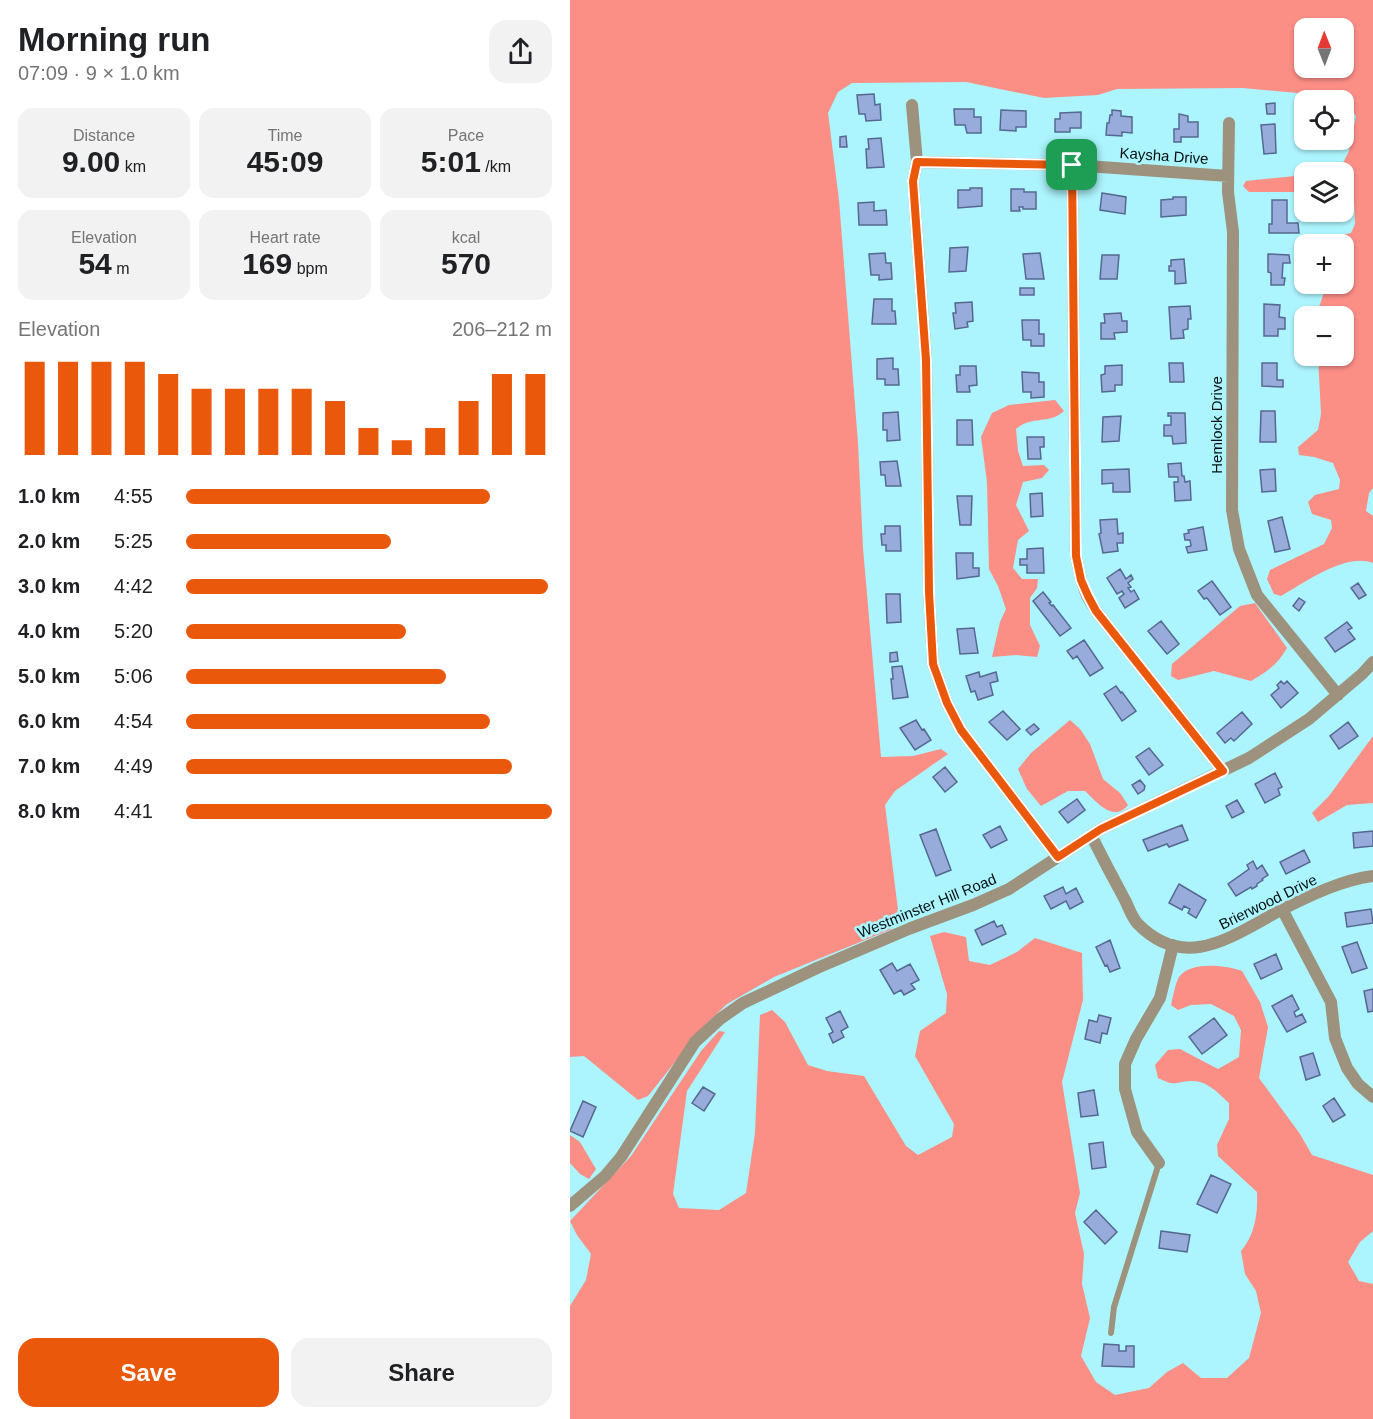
<!DOCTYPE html>
<meta charset="utf-8">
<style>
:root{--surface:#fff;--page:#f2f2f2;--text:#202124;--muted:#757577;--accent:#ea580c}
body{margin:0;font-family:Arial,sans-serif;background:var(--page);color:var(--text);height:100vh;display:flex;flex-direction:column;font-size:22px;white-space:nowrap}
*{box-sizing:border-box;margin:0}
p{font-size:20px;color:var(--muted)}
.icon{flex:none;width:33px;height:33px;fill:none;stroke:currentColor;stroke-width:2;stroke-linecap:round;stroke-linejoin:round}
.map{position:relative;flex:1;overflow:hidden}
.panel{display:flex;flex-direction:column;background:var(--surface);width:570px}
.panel>*{flex:none}
.needle{width:39px;rotate:359deg}
.controls{position:absolute;left:724px;top:18px;display:grid;gap:12px}
.controls a{display:grid;place-items:center;width:60px;height:60px;border-radius:12px;background:var(--surface);box-shadow:0 2px 4px #0004;font-size:30px}
.pin{position:absolute;display:grid;place-items:center;width:51px;height:51px;color:#fff;margin:-26px;border-radius:12px;box-shadow:0 3px 9px #0006}
.round{display:grid;place-items:center;flex:none;width:63px;height:63px;border-radius:18px;background:var(--page)}
.headline{display:flex;align-items:center;justify-content:space-between;height:102px;padding:0 18px}
h1{font-size:33px;font-weight:800;line-height:45px}
.figures{display:grid;grid-template-columns:repeat(3,1fr);gap:9px;height:102px;padding:6px 18px}
.figures div{display:grid;align-content:center;border-radius:15px;background:var(--page);text-align:center}
.figures b{font-size:30px;font-weight:800}
.figures small{font-size:16px;font-weight:400}
.figures p{font-size:16px}
.chart{height:168px;padding:12px 18px}
.chart p{display:flex;justify-content:space-between}
.chart svg{width:100%;height:108px;margin-top:6px;stroke:var(--accent);stroke-width:6}
.cta{display:flex;gap:12px;margin-top:auto;padding:12px 18px}
.cta a{flex:1;height:69px;border-radius:18px;background:var(--accent);color:#fff;font-size:24px;font-weight:800;line-height:69px;text-align:center}
.cta a+a{background:var(--page);color:var(--text)}
ul{padding:0 18px;list-style:none;font-size:20px}
li{display:grid;grid-template-columns:96px 72px 1fr;align-items:center;height:45px}
li i{height:15px;border-radius:8px;background:var(--accent)}
main{display:flex;flex:1;min-height:0}
.map>svg:first-child{display:block}
.forest{fill:#fb8e85;fill-rule:evenodd}
.building{fill:#97acda;stroke:#556892;stroke-width:1.5}
.lines{fill:none;stroke-linecap:round;stroke-linejoin:round}
.lane{stroke:#9c927d;stroke-width:6}
.street{stroke:#9c927d;stroke-width:12}
.route-casing{stroke:#fff;stroke-width:12}
.route{stroke:#ea580c;stroke-width:8}
.labels{text-anchor:middle;stroke-width:5;stroke-linejoin:round;paint-order:stroke}
.street-label{font-size:15px;fill:#000f11;stroke:#adf5fe}
</style>
<main>
<section class="panel">
<div class="headline"><div><h1>Morning run</h1><p>07:09 · 9 × 1.0 km</p></div><a class="round"><svg class="icon" aria-label="share" viewBox="0 0 24 24"><path d="M12 15V3M7 8l5-5 5 5M5 13v7h14v-7"/></svg></a></div>
<div class="figures">
<div><p>Distance</p><b>9.00<small> km</small></b></div>
<div><p>Time</p><b>45:09</b></div>
<div><p>Pace</p><b>5:01<small> /km</small></b></div>
</div>
<div class="figures">
<div><p>Elevation</p><b>54<small> m</small></b></div>
<div><p>Heart rate</p><b>169<small> bpm</small></b></div>
<div><p>kcal</p><b>570</b></div>
</div>
<div class="chart"><p><span>Elevation</span>206–212 m</p>
<svg viewBox="0 0 160 44" preserveAspectRatio="none"><path d="M5 44V6M15 44V6M25 44V6M35 44V6M45 44V11M55 44V17M65 44V17M75 44V17M85 44V17M95 44V22M105 44V33M115 44V38M125 44V33M135 44V22M145 44V11M155 44V11"/></svg>
</div>
<ul>
<li><b>1.0 km</b>4:55<i style="width:83%"></i></li>
<li><b>2.0 km</b>5:25<i style="width:56%"></i></li>
<li><b>3.0 km</b>4:42<i style="width:99%"></i></li>
<li><b>4.0 km</b>5:20<i style="width:60%"></i></li>
<li><b>5.0 km</b>5:06<i style="width:71%"></i></li>
<li><b>6.0 km</b>4:54<i style="width:83%"></i></li>
<li><b>7.0 km</b>4:49<i style="width:89%"></i></li>
<li><b>8.0 km</b>4:41<i style="width:100%"></i></li>
</ul>
<div class="cta"><a>Save</a><a>Share</a></div>
</section>
<div class="map">
<svg width="803" height="1419" viewBox="0 0 803 1419">
<rect width="100%" height="100%" fill="#adf5fe"/>
<!-- forest -->
<path class="forest" d="M0 0H803V488L799 493 796 511 803 516V563C776 552 734 583 711 596L704 594 697 579 700 570 754 544 762 528 761 520 742 514 738 502 745 495 769 489 770 480 763 463 744 457 729 455 728 447 748 430 751 414 748 356H774V316H750L749 307 757 284H774V244H735V251L729 247 733 242 781 233 785 224 784 200 774 191V172H754L771 167 779 151 786 116 774 100H765L738 94 673 88 547 89 528 95 474 98 396 82 282 83 268 92 258 113 269 200 288 443 293 548 311 757 343 756 371 749 378 754 325 791 315 805 328 910 322 929 204 977 157 1004 133 1027 78 1096 68 1100 14 1056 0 1057ZM735 28H774V68H735Z
M735 175V192H679L673 186 676 181Z
M485 400 494 411C479 425 462 415 446 429L448 451 453 466 474 465 479 470 472 478 453 482 446 505 459 531 448 540 443 568 452 579H468L467 588 460 598V625L470 646 467 657 446 655 422 657 430 622 436 609 428 586 419 569 417 482 411 437 422 413 439 405Z
M685 603 717 648C708 664 697 672 681 681L644 671 608 680 601 676 602 664 670 606Z
M500 720 510 729 520 744 533 779 550 793 558 805C543 823 527 802 515 791H498L471 806 457 789 448 769 461 753Z
M803 736V803L777 805 748 822 742 813 759 796Z
M374 932 396 937 399 961 420 965 447 952 465 938 512 953 513 1000 492 1082 510 1193 505 1213 514 1254 512 1284 520 1318 511 1356 526 1382 545 1395 579 1388 597 1372 613 1363 631 1378H657L679 1358 691 1313 686 1291 675 1274 671 1251C685 1235 688 1213 687 1192L648 1156 647 1145 659 1119V1103C648 1093 637 1080 621 1081 603 1082 607 1087 588 1078L585 1065 598 1050 610 1049 648 1069 669 1057 671 1030 664 1016 641 1004 621 1005 608 1010 601 1005C603 997 605 984 609 977 620 961 656 965 672 971L690 1002 698 1027 689 1078 730 1134 742 1155 803 1175V1231L790 1242 778 1262 789 1281 803 1284V1419H0V1306L16 1280 21 1254 7 1235 0 1221 61 1156 131 1051 149 1031 155 1032 117 1091 103 1194 109 1208 149 1210 176 1193 185 1133 190 1015 202 1010 215 1022 238 1065 257 1071 294 1076 336 1146 348 1155 382 1137 384 1124 345 1056 350 1031 376 1013 377 994 360 936Z
M0 1135 10 1142 26 1169 19 1179 10 1174 0 1163Z"/>
<!-- building -->
<path class="building" d="M304 94 305 105 310 104 311 120 296 121 295 114H289L287 95Z
M705 103V114H697L696 104Z
M384 109H404V117H411V133H397L395 125H385Z
M431 110 456 111V127H446V131L430 130Z
M542 110 551 111V116L562 117V133L552 132V136L536 135 537 123H539L540 115H542Z
M511 112V128H500V132H485V119H490V113Z
M609 114 618 116V122H628V137H611V142H604V129H609Z
M705 124 706 153 694 154 691 125Z
M276 136 277 147H270V137Z
M311 138 314 167 297 168 296 149H299L298 139Z
M400 188H412V206L388 208V190H400Z
M441 189H454V192H466V209H453V207H449L450 211H441Z
M532 193 556 197 555 214 530 210Z
M603 197H616V215L591 217V200L603 199Z
M702 200H717V223H728L729 233H699V224H702Z
M304 202V211L316 210 317 225H289L288 203Z
M398 247 396 271 379 272 380 248Z
M315 253 316 263H321L322 279 309 280V275H301L299 254Z
M470 253 474 279H456L453 254Z
M698 254 719 255 720 263H713L712 278H715L714 285H701V273L698 272Z
M532 255H549L547 279H530Z
M614 259 616 283 605 284V271H599V266H601V260Z
M450 288H464V295H450Z
M304 299H322V311H325L326 324H302Z
M402 302 403 321 397 322 398 327 385 329 383 313H386L385 303Z
M694 304 710 305 709 317 715 318V329H708V336H694Z
M620 306 621 319H618V329L613 330 614 338 601 339 599 307Z
M551 313 552 321H557V332L544 333 545 339H531V323H535L534 314Z
M452 320H469V334H474V346H461V340H453Z
M323 358V369H328L329 385H315V379H307V359Z
M599 363H613L614 382H600Z
M692 363H707V380H713V387L692 386Z
M552 365V385H545V391L532 392 531 375 535 374V366Z
M390 366H406L407 385 399 386 400 392H387L386 375H390Z
M452 372 469 373V382H474V397L461 398V392H453Z
M691 411H705L706 442H690Z
M328 412 330 440 317 441V430H313V413Z
M598 413H615L616 443 603 444 602 436H594V425H601V416H598Z
M551 416 549 441 532 442 533 417Z
M387 420H402L403 445H387Z
M457 437H474V447H470L471 459H458Z
M327 461 331 486H316L315 475H311L310 462Z
M611 463 612 476H614L615 482 620 481 621 500 605 501 604 482H608V477H599L598 464Z
M559 469 560 492H543V483L532 484V470Z
M705 469 706 491 692 492 690 470Z
M472 493 473 516 461 517 460 494Z
M387 496H402L401 525H390Z
M712 517 720 549 705 552 698 521Z
M547 519 548 534 553 533V543H547L548 551 533 553 529 534 531 533 530 520Z
M315 526H330L331 551H316V545H312L311 534H315Z
M633 527 637 550 618 553 616 547 621 546 620 540H615L614 534 619 533 618 530Z
M473 548 474 573H457V565H450V559H457V549Z
M386 553H403V568H409V576L387 579Z
M550 569 556 579 561 575 563 579 558 583 561 587 558 588 561 592 564 590 569 599 555 608 549 598 554 594 552 591 547 594 537 578Z
M642 581 661 607 650 615 637 598 634 599 628 591Z
M788 583 796 595 789 599 781 588Z
M473 592 481 602 479 603 482 606 483 605 501 628 490 636 463 601Z
M316 594H330L331 622 317 623Z
M729 598 735 602 729 611 723 606Z
M591 621 609 644 597 654 578 631Z
M777 622 782 628 778 630 785 639 765 652 755 638Z
M404 628 408 653 390 654 387 629Z
M514 640 533 668 520 676 507 656 503 659 497 651Z
M327 652 328 661 320 662V653Z
M332 666 338 697 323 699 321 679H323L322 667Z
M409 672 410 677 426 672 428 681 420 683 423 695 408 700 405 691 401 692 396 676Z
M711 681 714 684 717 681 728 693 711 708 701 695 709 688 707 685Z
M546 686 551 693 552 692 566 711 552 721 534 694Z
M433 711 450 729 437 740 419 722Z
M672 712 682 724 664 741 661 738 655 743 647 733Z
M346 720 352 730 354 729 361 740 345 750 330 728Z
M778 722 788 736 769 749 760 736Z
M464 724 469 729 461 735 456 730Z
M579 748 593 765 579 775 566 757Z
M375 767 387 782 375 792 363 777Z
M705 773 712 787 708 789 710 795 695 803 685 784Z
M570 780 575 786 574 790 568 794 562 785Z
M507 799 515 810 498 823 489 812Z
M667 800 674 812 662 818 656 806Z
M612 825 618 840 599 847 597 844 578 851 573 840Z
M430 826 437 840 421 848 413 835Z
M366 829 381 870 366 876 350 835Z
M803 831V846L784 848 783 833Z
M734 850 740 862 716 874 710 862Z
M683 861 687 869 692 865 698 875 692 879 693 880 687 884V886L682 889 681 887 666 896 658 884 679 869 677 865Z
M609 884 636 900 626 918 618 913 620 909 614 906 612 910 599 903Z
M493 887 496 894 506 888 513 902 500 909 496 901 481 909 474 896Z
M801 909 803 923 777 927 775 913Z
M424 921 427 927 432 925 436 934 412 945 405 930Z
M540 940 550 968 540 972 537 965 535 966 526 947Z
M787 942 797 968 782 973 772 947Z
M706 954 712 969 691 979 684 964Z
M322 963 327 971 340 964 349 980 341 984 345 989 334 995 331 990 324 994 310 970Z
M803 989V1011L798 1012 794 991Z
M722 995 729 1009 724 1012 726 1017 732 1014 736 1022 717 1032 702 1006Z
M270 1011 278 1027 271 1031 274 1037 263 1043 259 1034 263 1032 256 1018Z
M529 1015 541 1018 537 1034 532 1033 530 1043 515 1039 519 1020 527 1022Z
M644 1018 657 1035 632 1054 619 1037Z
M743 1053 750 1075 736 1080 730 1057Z
M133 1087 145 1094 134 1111 122 1103Z
M524 1090 528 1115 511 1117 508 1093Z
M764 1098 775 1115 763 1122 753 1106Z
M13 1101 26 1107 13 1137 0 1131Z
M533 1142 536 1167 522 1169 519 1144Z
M641 1175 661 1184 647 1213 627 1204Z
M526 1210 547 1232 535 1244 514 1222Z
M591 1231 620 1235 617 1252 589 1248Z
M534 1344 549 1345V1351H556V1346H564V1367L532 1366Z"/>
<g class="lines">
<!-- lane -->
<path class="lane" d="M541 1333 544 1307 589 1163"/>
<!-- street -->
<path class="street" d="M342 105 347 162 343 181 356 359 359 593 363 664 377 703 391 730 488 857
M659 123 658 192 663 232 662 510 669 549 687 595 768 695
M347 162 502 165 658 176
M502 165 506 556 511 580 517 596 526 611 653 771
M521 835C532 857 543 878 555 900 559 908 562 918 568 924 617 974 666 933 713 909 741 895 772 880 803 876
M712 909 761 1002 765 1038 777 1068 788 1084 803 1097
M589 1163 567 1132 555 1089V1064L566 1039 590 998 603 945
M0 1206 35 1176 51 1157 125 1042 150 1019 173 1003 247 968 341 928 403 905 439 889 531 829 679 758 739 719 792 674 803 662"/>
</g>
<g class="lines">
<!-- route casing -->
<g class="route-casing">
<path id="route" d="M347 162 502 165 506 556 511 580 518 596 526 611 653 771 531 829 488 857 391 730 377 703 363 664 359 592 356 360 343 181Z"/>
</g>
<!-- route -->
<use href="#route" class="route"/>
</g>
<g class="labels">
<!-- street labels -->
<g class="street-label">
<text transform="translate(594 156) rotate(4)" y="5">Kaysha Drive</text>
<text transform="translate(647 425) rotate(-90)" y="5">Hemlock Drive</text>
<text transform="translate(698 902) rotate(-26)" y="5">Brierwood Drive</text>
<text transform="translate(357 906) rotate(-22)" y="5">Westminster Hill Road</text>
</g>
</g>
</svg>
<div class="controls">
<a><svg class="needle" viewBox="-14 -14 28 28"><path d="M0-13l5 13h-10z" fill="#e53935"/><path d="M0 13l5-13h-10z" fill="#757577"/></svg></a>
<a><svg class="icon" aria-label="locate" viewBox="0 0 24 24"><circle cx="12" cy="12" r="6"/><path d="M12 2v4M12 18v4M2 12h4M18 12h4"/></svg></a>
<a><svg class="icon" aria-label="layers" viewBox="0 0 24 24"><path d="M12 4l9 5-9 5-9-5zM3 14l9 5 9-5"/></svg></a>
<a>+</a>
<a>−</a>
</div>
<div class="pin" style="left:502px;top:165px;background:#1e9e55"><svg class="icon" aria-label="arrive" viewBox="0 0 24 24"><path d="M6 21V4h12l-3 4 3 4H6"/></svg></div>
</div>
</main>
